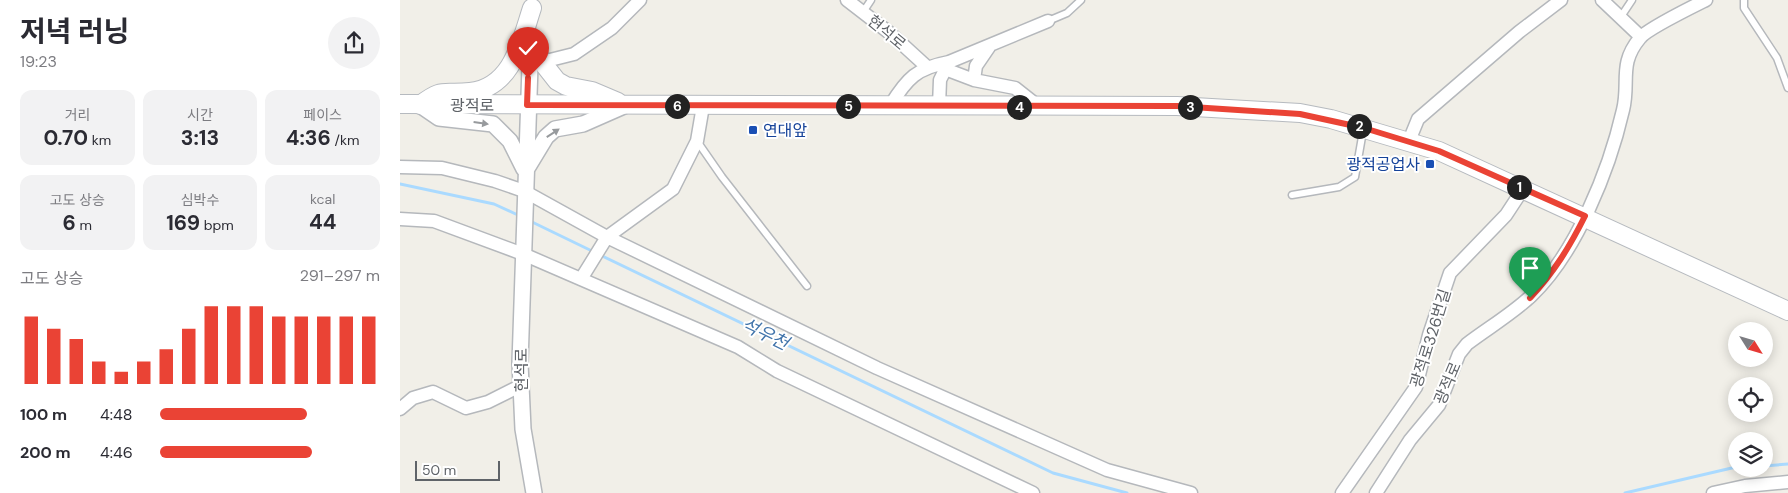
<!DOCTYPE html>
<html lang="ko">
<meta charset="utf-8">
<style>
:root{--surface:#fff;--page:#f2f2f3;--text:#2b2b33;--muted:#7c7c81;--accent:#ea4335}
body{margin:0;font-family:"DM Sans","Noto Sans KR",sans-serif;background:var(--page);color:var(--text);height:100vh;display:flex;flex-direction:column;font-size:19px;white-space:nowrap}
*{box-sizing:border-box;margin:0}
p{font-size:16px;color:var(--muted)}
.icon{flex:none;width:28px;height:28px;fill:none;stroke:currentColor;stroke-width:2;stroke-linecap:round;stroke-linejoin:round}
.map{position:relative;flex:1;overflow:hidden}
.side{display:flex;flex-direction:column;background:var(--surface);width:400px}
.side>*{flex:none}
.needle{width:32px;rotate:127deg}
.tools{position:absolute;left:1328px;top:322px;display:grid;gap:10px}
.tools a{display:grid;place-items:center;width:45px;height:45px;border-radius:50%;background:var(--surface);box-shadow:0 2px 12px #0003;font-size:25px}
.scale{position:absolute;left:15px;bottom:12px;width:85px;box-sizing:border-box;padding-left:5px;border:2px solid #5f6368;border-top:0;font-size:14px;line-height:18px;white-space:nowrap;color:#5f6368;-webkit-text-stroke:4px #fff;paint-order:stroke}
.pin{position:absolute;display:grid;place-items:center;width:42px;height:42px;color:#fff;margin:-51px -21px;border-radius:50% 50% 50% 0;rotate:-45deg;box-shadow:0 0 5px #0007}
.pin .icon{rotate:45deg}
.km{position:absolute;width:25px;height:25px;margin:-12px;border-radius:50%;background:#222;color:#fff;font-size:14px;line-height:25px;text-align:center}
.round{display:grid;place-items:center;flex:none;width:52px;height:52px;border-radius:26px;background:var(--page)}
.overview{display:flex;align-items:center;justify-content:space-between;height:85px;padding:0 20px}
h1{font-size:28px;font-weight:700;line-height:38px}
.metrics{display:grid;grid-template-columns:repeat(3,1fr);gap:8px;height:85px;padding:5px 20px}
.metrics div{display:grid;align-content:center;border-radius:12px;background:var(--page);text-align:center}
.metrics b{font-size:21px;font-weight:700}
.metrics small{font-size:14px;font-weight:400}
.metrics p{font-size:14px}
.chart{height:140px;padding:10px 20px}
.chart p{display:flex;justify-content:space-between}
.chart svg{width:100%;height:90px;margin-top:5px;stroke:var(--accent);stroke-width:6}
ul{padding:0 20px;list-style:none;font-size:16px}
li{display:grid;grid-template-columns:80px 60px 1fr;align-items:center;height:38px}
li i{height:12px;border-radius:6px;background:var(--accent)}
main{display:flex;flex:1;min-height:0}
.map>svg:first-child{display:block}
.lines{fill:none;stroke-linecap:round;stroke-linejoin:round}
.stream{stroke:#aadaff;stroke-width:3}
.service-casing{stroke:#b5b8bc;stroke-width:9}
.minor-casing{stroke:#b5b8bc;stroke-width:15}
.tertiary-casing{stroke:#b5b8bc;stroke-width:18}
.secondary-casing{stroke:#b6babf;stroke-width:20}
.service{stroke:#fff;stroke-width:6}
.minor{stroke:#fff;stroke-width:12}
.tertiary{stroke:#fff;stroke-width:15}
.secondary{stroke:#fff;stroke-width:18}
.oneway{fill:#979a9d}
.route-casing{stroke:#fff;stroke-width:10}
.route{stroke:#ea4335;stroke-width:6}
.transit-dot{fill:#1a4fb4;stroke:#fff;stroke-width:2}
.labels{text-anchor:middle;stroke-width:4;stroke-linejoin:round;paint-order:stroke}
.street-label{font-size:16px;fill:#5f6368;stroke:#fff}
.transit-label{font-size:16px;fill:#164399;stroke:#fff;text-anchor:start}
.water-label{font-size:18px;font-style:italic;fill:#4174aa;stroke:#fff}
</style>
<main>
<section class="side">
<div class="overview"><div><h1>저녁 러닝</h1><p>19:23</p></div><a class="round"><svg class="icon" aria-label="share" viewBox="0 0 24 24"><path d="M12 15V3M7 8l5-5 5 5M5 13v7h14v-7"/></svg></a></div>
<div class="metrics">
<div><p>거리</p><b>0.70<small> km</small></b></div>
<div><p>시간</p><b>3:13</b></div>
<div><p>페이스</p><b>4:36<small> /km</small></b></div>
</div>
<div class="metrics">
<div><p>고도 상승</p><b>6<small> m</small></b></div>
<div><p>심박수</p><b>169<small> bpm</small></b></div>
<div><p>kcal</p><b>44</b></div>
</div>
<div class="chart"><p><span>고도 상승</span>291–297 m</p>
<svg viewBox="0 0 160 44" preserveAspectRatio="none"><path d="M5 44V11M15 44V17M25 44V22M35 44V33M45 44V38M55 44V33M65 44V27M75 44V17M85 44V6M95 44V6M105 44V6M115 44V11M125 44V11M135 44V11M145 44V11M155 44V11"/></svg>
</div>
<ul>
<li><b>100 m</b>4:48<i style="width:67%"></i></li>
<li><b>200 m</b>4:46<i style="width:69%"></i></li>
</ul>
</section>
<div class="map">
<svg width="1388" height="493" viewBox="0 0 1388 493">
<rect width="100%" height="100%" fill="#f1efe8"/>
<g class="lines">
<!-- stream -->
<path class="stream" d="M0 184 94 204 120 216
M130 221 194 252
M200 255 653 473 727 493
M1364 466 1388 464
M1225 493 1336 467"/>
<!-- service casing -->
<g class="service-casing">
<path id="service" d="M1344 0V8L1377 58 1388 88
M463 12 471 0
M1220 18 1232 0
M648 21 667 13 681 0
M297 141 322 177 407 286
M892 195 939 187 955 177 963 131"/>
</g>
<!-- minor casing -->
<g class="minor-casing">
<path id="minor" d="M447 0 491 34 526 66
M1202 0 1241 37
M142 62 174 54 212 28 240 0
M545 69 574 80 615 88 639 107
M574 80 576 66 589 47
M490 106C507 78 517 68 549 62
M539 106 540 80 549 62 648 21
M1009 141 1018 119 1119 32 1161 0
M0 167 42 168 95 181 124 191 207 237 477 368 707 470 791 493
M0 219 34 221 123 254 338 347 377 371 633 493
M181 279 207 237 273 189 297 141 303 106
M0 409 13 398 33 392 66 408 88 402 120 386
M942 493 1016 387 1029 335 1050 273 1106 215 1123 189
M976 493 1010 440 1039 405 1059 354 1067 344C1088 328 1112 314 1131 296 1176 253 1209 171 1223 110 1230 82 1218 64 1240 38 1247 29 1292 7 1306 0
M1313 493 1345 486 1388 482"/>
</g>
<!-- tertiary casing -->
<g class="tertiary-casing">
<path id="tertiary" d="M131 36 120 363 123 429 134 493
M20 105 39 118 93 124 110 141 124 169
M126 170 146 137 155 129 183 124 224 106"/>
</g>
<!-- secondary casing -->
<g class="secondary-casing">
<path id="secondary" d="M130 38 142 62 157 81 166 86 192 91 218 102
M0 104 777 106 900 113 931 119 1039 151 1388 311
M20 105C44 87 42 95 70 92 113 87 121 41 132 8"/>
</g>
<!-- service -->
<use href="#service" class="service"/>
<!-- minor -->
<use href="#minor" class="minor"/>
<!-- tertiary -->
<use href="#tertiary" class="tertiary"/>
<!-- secondary -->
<use href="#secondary" class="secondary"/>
</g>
<!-- one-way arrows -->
<defs><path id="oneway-solid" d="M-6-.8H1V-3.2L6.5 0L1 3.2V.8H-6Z" transform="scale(1.25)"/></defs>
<g class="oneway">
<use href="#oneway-solid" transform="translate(81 123) rotate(8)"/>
<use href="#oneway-solid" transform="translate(153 133) rotate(-33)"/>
</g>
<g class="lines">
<!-- route casing -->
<g class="route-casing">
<path id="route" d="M128 78 127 105 777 106 900 114 964 128 1039 151 1185 216C1169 248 1154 272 1130 298"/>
</g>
<!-- route -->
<use href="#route" class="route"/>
</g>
<!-- markers -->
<g class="transit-dot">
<rect x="348" y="125" width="10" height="10" rx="2.5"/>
<rect x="1025" y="159" width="10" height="10" rx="2.5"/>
</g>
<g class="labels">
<!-- street labels -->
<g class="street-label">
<text transform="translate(487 32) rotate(40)" y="6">현석로</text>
<text x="72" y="111">광적로</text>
<text transform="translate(1030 338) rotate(-73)" y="6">광적로326번길</text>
<text transform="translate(121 370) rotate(-90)" y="6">현석로</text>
<text transform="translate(1047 383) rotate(-67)" y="6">광적로</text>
</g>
<!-- transit labels -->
<g class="transit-label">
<text x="363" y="136">연대앞</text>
<text x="1020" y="170" text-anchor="end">광적공업사</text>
</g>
<!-- water labels -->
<g class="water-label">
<text transform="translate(365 334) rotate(26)" y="6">석우천</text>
</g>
</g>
</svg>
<div class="tools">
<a><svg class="needle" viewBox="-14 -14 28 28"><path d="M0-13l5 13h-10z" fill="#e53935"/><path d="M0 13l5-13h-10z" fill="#7c7c81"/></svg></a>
<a><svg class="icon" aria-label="locate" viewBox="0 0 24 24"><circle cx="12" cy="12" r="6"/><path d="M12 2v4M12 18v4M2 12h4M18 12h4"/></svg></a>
<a><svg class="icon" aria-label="layers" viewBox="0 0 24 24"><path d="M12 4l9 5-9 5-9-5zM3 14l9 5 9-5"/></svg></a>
</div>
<div class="scale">50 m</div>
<div class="pin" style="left:1130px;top:298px;background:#1e9e55"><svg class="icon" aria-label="arrive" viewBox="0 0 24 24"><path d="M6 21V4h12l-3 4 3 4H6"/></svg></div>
<div class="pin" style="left:128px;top:78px;background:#d93025"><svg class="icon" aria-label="check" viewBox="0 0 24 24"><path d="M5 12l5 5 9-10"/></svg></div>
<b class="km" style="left:1119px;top:187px">1</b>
<b class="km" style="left:959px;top:126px">2</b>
<b class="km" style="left:790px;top:107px">3</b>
<b class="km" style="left:619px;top:107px">4</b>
<b class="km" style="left:448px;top:106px">5</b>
<b class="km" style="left:277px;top:106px">6</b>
</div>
</main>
